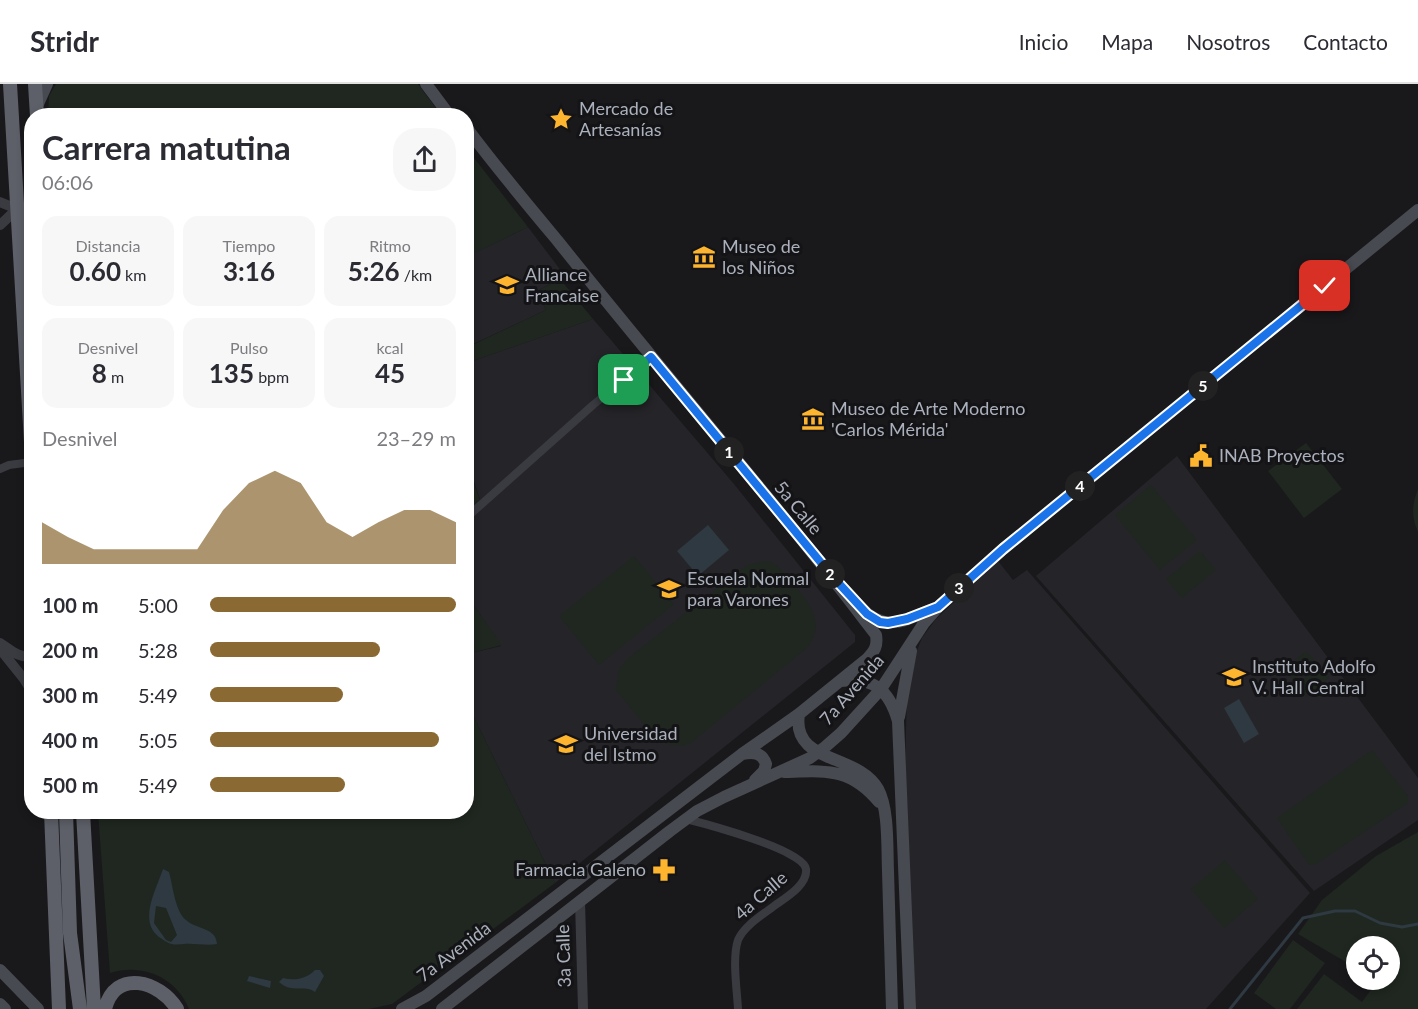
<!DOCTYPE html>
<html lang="es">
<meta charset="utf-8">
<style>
:root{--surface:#fff;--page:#f7f7f7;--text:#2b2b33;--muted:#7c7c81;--line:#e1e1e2;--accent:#8a6932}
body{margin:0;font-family:Lato,sans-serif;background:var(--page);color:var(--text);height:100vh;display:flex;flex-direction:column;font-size:22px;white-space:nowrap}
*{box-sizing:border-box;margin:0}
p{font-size:20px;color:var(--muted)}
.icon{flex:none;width:33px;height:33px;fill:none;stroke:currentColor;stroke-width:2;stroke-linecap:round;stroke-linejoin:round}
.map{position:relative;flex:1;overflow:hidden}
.details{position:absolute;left:24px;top:24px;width:450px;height:711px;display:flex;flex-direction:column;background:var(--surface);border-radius:24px;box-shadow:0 3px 9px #0003}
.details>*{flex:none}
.fabs{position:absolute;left:1346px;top:852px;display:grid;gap:12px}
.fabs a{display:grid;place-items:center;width:54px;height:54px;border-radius:50%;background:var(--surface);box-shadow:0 3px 9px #0003;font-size:30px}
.pin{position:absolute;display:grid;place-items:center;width:51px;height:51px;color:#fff;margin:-26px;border-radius:12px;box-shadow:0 3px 9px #0006}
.km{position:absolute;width:30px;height:30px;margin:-15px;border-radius:50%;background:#222;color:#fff;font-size:16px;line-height:30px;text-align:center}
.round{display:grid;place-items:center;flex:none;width:63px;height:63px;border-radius:24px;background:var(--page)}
.summary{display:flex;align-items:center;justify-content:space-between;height:102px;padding:0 18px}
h1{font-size:33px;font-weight:700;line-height:45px}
.metrics{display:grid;grid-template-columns:repeat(3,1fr);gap:9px;height:102px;padding:6px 18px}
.metrics div{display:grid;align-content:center;border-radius:15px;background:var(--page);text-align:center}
.metrics b{font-size:26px;font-weight:700}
.metrics small{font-size:16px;font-weight:400}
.metrics p{font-size:16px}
.chart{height:168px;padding:12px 18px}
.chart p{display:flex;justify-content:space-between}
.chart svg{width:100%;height:108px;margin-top:6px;fill:var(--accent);opacity:.7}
ul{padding:0 18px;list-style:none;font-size:20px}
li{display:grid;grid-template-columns:96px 72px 1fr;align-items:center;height:45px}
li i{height:15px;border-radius:8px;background:var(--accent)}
header{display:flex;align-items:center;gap:36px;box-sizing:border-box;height:84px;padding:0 30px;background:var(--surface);border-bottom:2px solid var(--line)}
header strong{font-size:28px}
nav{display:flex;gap:33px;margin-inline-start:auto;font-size:21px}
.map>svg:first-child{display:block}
.built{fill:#252529}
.green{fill:#1f2720}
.water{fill:#2e3941;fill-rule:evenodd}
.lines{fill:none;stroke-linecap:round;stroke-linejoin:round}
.stream{stroke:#2e3941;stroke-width:3}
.minor{stroke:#3a3b41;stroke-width:8}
.tertiary{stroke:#3a3b41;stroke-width:10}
.secondary{stroke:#484a51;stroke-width:12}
.trunk{stroke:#5e6069;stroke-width:14}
.route-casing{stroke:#fff;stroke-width:12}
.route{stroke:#1a73e8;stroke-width:8}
.labels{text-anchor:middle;stroke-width:6;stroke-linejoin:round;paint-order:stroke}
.poi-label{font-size:18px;fill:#abb1bc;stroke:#141417;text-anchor:start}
.street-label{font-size:18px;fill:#abb1bc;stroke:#141417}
</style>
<header>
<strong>Stridr</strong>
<nav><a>Inicio</a><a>Mapa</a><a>Nosotros</a><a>Contacto</a></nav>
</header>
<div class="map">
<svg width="1418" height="925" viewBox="0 0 1418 925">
<rect width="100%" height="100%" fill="#19191c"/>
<!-- built -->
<path class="built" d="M528 143 565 192 537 207 546 226 469 262 466 250V173Z
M593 235 734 400 855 551V558L555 799 467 619V570L501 562 467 511V428L480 415 467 378V279Z
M1177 372 1418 694V736L1314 807 1036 492Z
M998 477 1013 496 1027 486 1310 809 1206 925H911L905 682 907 611 914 574 922 554 936 535Z"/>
<!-- green -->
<path class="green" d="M56 0H418L441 31H48L49 12Z
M467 65 528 143 467 173Z
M560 195 593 235 467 279V250L470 262 546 226 537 207Z
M1306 359 1342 405 1304 434 1268 387Z
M466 378 480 416 467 428H466Z
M1151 401 1197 456 1160 486 1115 431Z
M1418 405V448C1411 433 1412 420 1418 405Z
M1200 467 1216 486 1182 514 1166 495Z
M634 472 674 520 599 581 559 532Z
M763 477 772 478 779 483C798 508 831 532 808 563L691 659C676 664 667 662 655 654L616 606 619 586 627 575 736 489 747 481Z
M467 511 469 515 502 561 467 570Z
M1306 567 1316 578 1293 596 1284 585Z
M1319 582 1329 594 1306 613 1296 601Z
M467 619 555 799 392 920 369 925H189C176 893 142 879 110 889L98 728H466Z
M1372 666 1408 712V719L1316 780 1309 781 1277 734Z
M1418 748V925H1297L1324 890 1362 918 1373 903 1366 896H1389V862H1356V886L1351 881 1298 850 1322 816 1376 772Z
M1225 776 1258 815 1224 844 1191 805Z
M1293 856 1325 879 1290 925H1276L1254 909Z"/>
<!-- water -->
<path class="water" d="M708 441 729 466 698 492 677 467Z
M1239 615 1259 650 1244 659 1224 624Z
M163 785 169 788C173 802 175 827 186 836 197 846 216 843 217 860 206 862 195 859 184 860 171 861 171 861 159 853 138 837 156 806 163 785ZM156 822 166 824 177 851 171 858 166 856 154 839Z
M315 886H320L324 892 315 908C304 900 292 910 279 898L283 894C295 897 306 895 315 886Z
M249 892 271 897 270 904 247 897Z"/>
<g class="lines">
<!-- stream -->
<path class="stream" d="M1230 925 1303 834 1335 827H1355L1380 839 1402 843 1418 840"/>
<!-- minor -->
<path class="minor" d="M0 385 9 381 32 378
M466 434 593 321 651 273
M686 735C706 740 804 766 806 785 808 801 785 814 774 822 762 831 744 842 738 856 732 874 737 906 738 925"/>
<!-- tertiary -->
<path class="tertiary" d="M0 118 17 125 0 141
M0 559C10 565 19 575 32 572
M0 565 24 595 32 608
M580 817 583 925"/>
<!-- secondary -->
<path class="secondary" d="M426 0 450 32
M37 22 47 0
M861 524C886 550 907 535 935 524
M841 597C874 593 889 606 898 637L910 925
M799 630C791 680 858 669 878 705 889 725 887 764 888 787 889 833 891 879 892 925
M899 633 911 567
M742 670C753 668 762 668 766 680L764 687 755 696
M784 688C826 687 850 683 879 718
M0 886 38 925
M0 920 5 925
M402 925 426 912 742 670 799 630 867 575C874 567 878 563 876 551 774 416 662 288 557 156 526 119 495 82 466 43
M442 925 670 747 697 727 724 713 810 674 825 663 841 649 881 605 924 539 938 523 1003 465 1418 126"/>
<!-- trunk -->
<path class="trunk" d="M10 0 32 375
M35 0 37 32
M51 728 59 925
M66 728 70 849 80 925
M83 728 94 925
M105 925C115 884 160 897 177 925"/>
</g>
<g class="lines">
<!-- route casing -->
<g class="route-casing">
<path id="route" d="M624 296 651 273 832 492 867 530 880 538 888 539 907 535 938 523 1003 465 1325 202"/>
</g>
<!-- route -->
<use href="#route" class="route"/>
</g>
<!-- icons -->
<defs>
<g id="sight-bare" transform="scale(1.8)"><path d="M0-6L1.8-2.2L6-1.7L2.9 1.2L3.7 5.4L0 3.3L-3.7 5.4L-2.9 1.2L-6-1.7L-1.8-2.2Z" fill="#fdb530" stroke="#141417" stroke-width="2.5" paint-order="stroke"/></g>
<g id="museum-bare" transform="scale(1.8)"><path d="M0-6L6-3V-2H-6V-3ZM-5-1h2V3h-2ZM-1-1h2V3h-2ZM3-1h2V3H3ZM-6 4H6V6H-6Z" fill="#fdb530" stroke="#141417" stroke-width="2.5" paint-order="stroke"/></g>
<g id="school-bare" transform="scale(1.8)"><path d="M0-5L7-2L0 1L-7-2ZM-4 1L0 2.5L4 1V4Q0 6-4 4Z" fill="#fdb530" stroke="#141417" stroke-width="2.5" paint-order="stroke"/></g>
<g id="civic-bare" transform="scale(1.8)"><path d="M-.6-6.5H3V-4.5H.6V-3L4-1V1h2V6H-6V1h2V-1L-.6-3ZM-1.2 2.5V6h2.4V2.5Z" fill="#fdb530" stroke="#141417" stroke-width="2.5" paint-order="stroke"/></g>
<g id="university-bare" transform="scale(1.8)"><path d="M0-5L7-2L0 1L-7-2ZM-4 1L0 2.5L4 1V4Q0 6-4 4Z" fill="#fdb530" stroke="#141417" stroke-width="2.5" paint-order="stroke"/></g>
<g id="pharmacy-bare" transform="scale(1.8)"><path d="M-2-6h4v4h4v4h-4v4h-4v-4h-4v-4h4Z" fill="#fdb530" stroke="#141417" stroke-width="2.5" paint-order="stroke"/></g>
</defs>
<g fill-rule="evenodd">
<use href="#sight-bare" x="561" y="35"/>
<use href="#museum-bare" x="704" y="173"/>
<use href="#school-bare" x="507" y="201"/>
<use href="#museum-bare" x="813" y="335"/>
<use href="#civic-bare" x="1201" y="372"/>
<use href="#school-bare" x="669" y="505"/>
<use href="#school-bare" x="1234" y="593"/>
<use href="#university-bare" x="566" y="660"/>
<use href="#pharmacy-bare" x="664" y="786"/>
</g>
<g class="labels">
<!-- poi labels -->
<g class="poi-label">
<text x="579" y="31">Mercado de<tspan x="579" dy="21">Artesanías</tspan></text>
<text x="722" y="169">Museo de<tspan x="722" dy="21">los Niños</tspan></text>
<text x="525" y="197">Alliance<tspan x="525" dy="21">Francaise</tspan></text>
<text x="831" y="331">Museo de Arte Moderno<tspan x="831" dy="21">'Carlos Mérida'</tspan></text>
<text x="1219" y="378">INAB Proyectos</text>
<text x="687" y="501">Escuela Normal<tspan x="687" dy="21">para Varones</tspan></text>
<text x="1252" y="589">Instituto Adolfo<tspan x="1252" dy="21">V. Hall Central</tspan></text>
<text x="584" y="656">Universidad<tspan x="584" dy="21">del Istmo</tspan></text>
<text x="646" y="792" text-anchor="end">Farmacia Galeno</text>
</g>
<!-- street labels -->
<g class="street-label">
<text transform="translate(798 424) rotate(50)" y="6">5a Calle</text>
<text transform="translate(852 606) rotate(-49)" y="6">7a Avenida</text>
<text transform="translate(761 812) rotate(-41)" y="6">4a Calle</text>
<text transform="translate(454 868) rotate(-37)" y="6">7a Avenida</text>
<text transform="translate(564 872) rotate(-92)" y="6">3a Calle</text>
</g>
</g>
</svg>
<div class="fabs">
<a><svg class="icon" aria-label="locate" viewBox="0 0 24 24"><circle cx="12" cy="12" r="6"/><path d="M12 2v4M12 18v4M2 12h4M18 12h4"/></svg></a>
</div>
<div class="pin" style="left:624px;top:296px;background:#1e9e55"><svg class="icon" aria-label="arrive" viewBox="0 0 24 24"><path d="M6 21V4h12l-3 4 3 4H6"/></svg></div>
<div class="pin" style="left:1325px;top:202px;background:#d93025"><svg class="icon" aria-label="check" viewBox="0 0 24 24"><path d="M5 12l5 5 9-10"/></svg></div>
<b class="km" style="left:729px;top:368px">1</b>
<b class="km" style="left:830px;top:490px">2</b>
<b class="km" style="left:959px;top:504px">3</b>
<b class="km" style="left:1080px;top:402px">4</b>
<b class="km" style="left:1203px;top:302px">5</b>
<section class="details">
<div class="summary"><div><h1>Carrera matutina</h1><p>06:06</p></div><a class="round"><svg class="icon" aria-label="share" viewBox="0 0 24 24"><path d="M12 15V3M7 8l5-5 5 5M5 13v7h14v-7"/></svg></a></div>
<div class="metrics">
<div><p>Distancia</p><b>0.60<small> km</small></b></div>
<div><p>Tiempo</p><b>3:16</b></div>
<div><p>Ritmo</p><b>5:26<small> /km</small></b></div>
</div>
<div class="metrics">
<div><p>Desnivel</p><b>8<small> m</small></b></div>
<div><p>Pulso</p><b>135<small> bpm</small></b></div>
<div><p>kcal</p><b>45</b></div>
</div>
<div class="chart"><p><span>Desnivel</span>23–29 m</p>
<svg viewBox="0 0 160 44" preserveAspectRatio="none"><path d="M0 44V27L10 33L20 38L30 38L40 38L50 38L60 38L70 22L80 11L90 6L100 11L110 27L120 33L130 27L140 22L150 22L160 27V44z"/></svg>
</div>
<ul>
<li><b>100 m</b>5:00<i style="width:100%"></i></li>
<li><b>200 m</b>5:28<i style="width:69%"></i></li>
<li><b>300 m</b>5:49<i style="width:54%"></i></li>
<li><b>400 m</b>5:05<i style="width:93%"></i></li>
<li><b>500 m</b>5:49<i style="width:55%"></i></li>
</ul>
</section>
</div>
